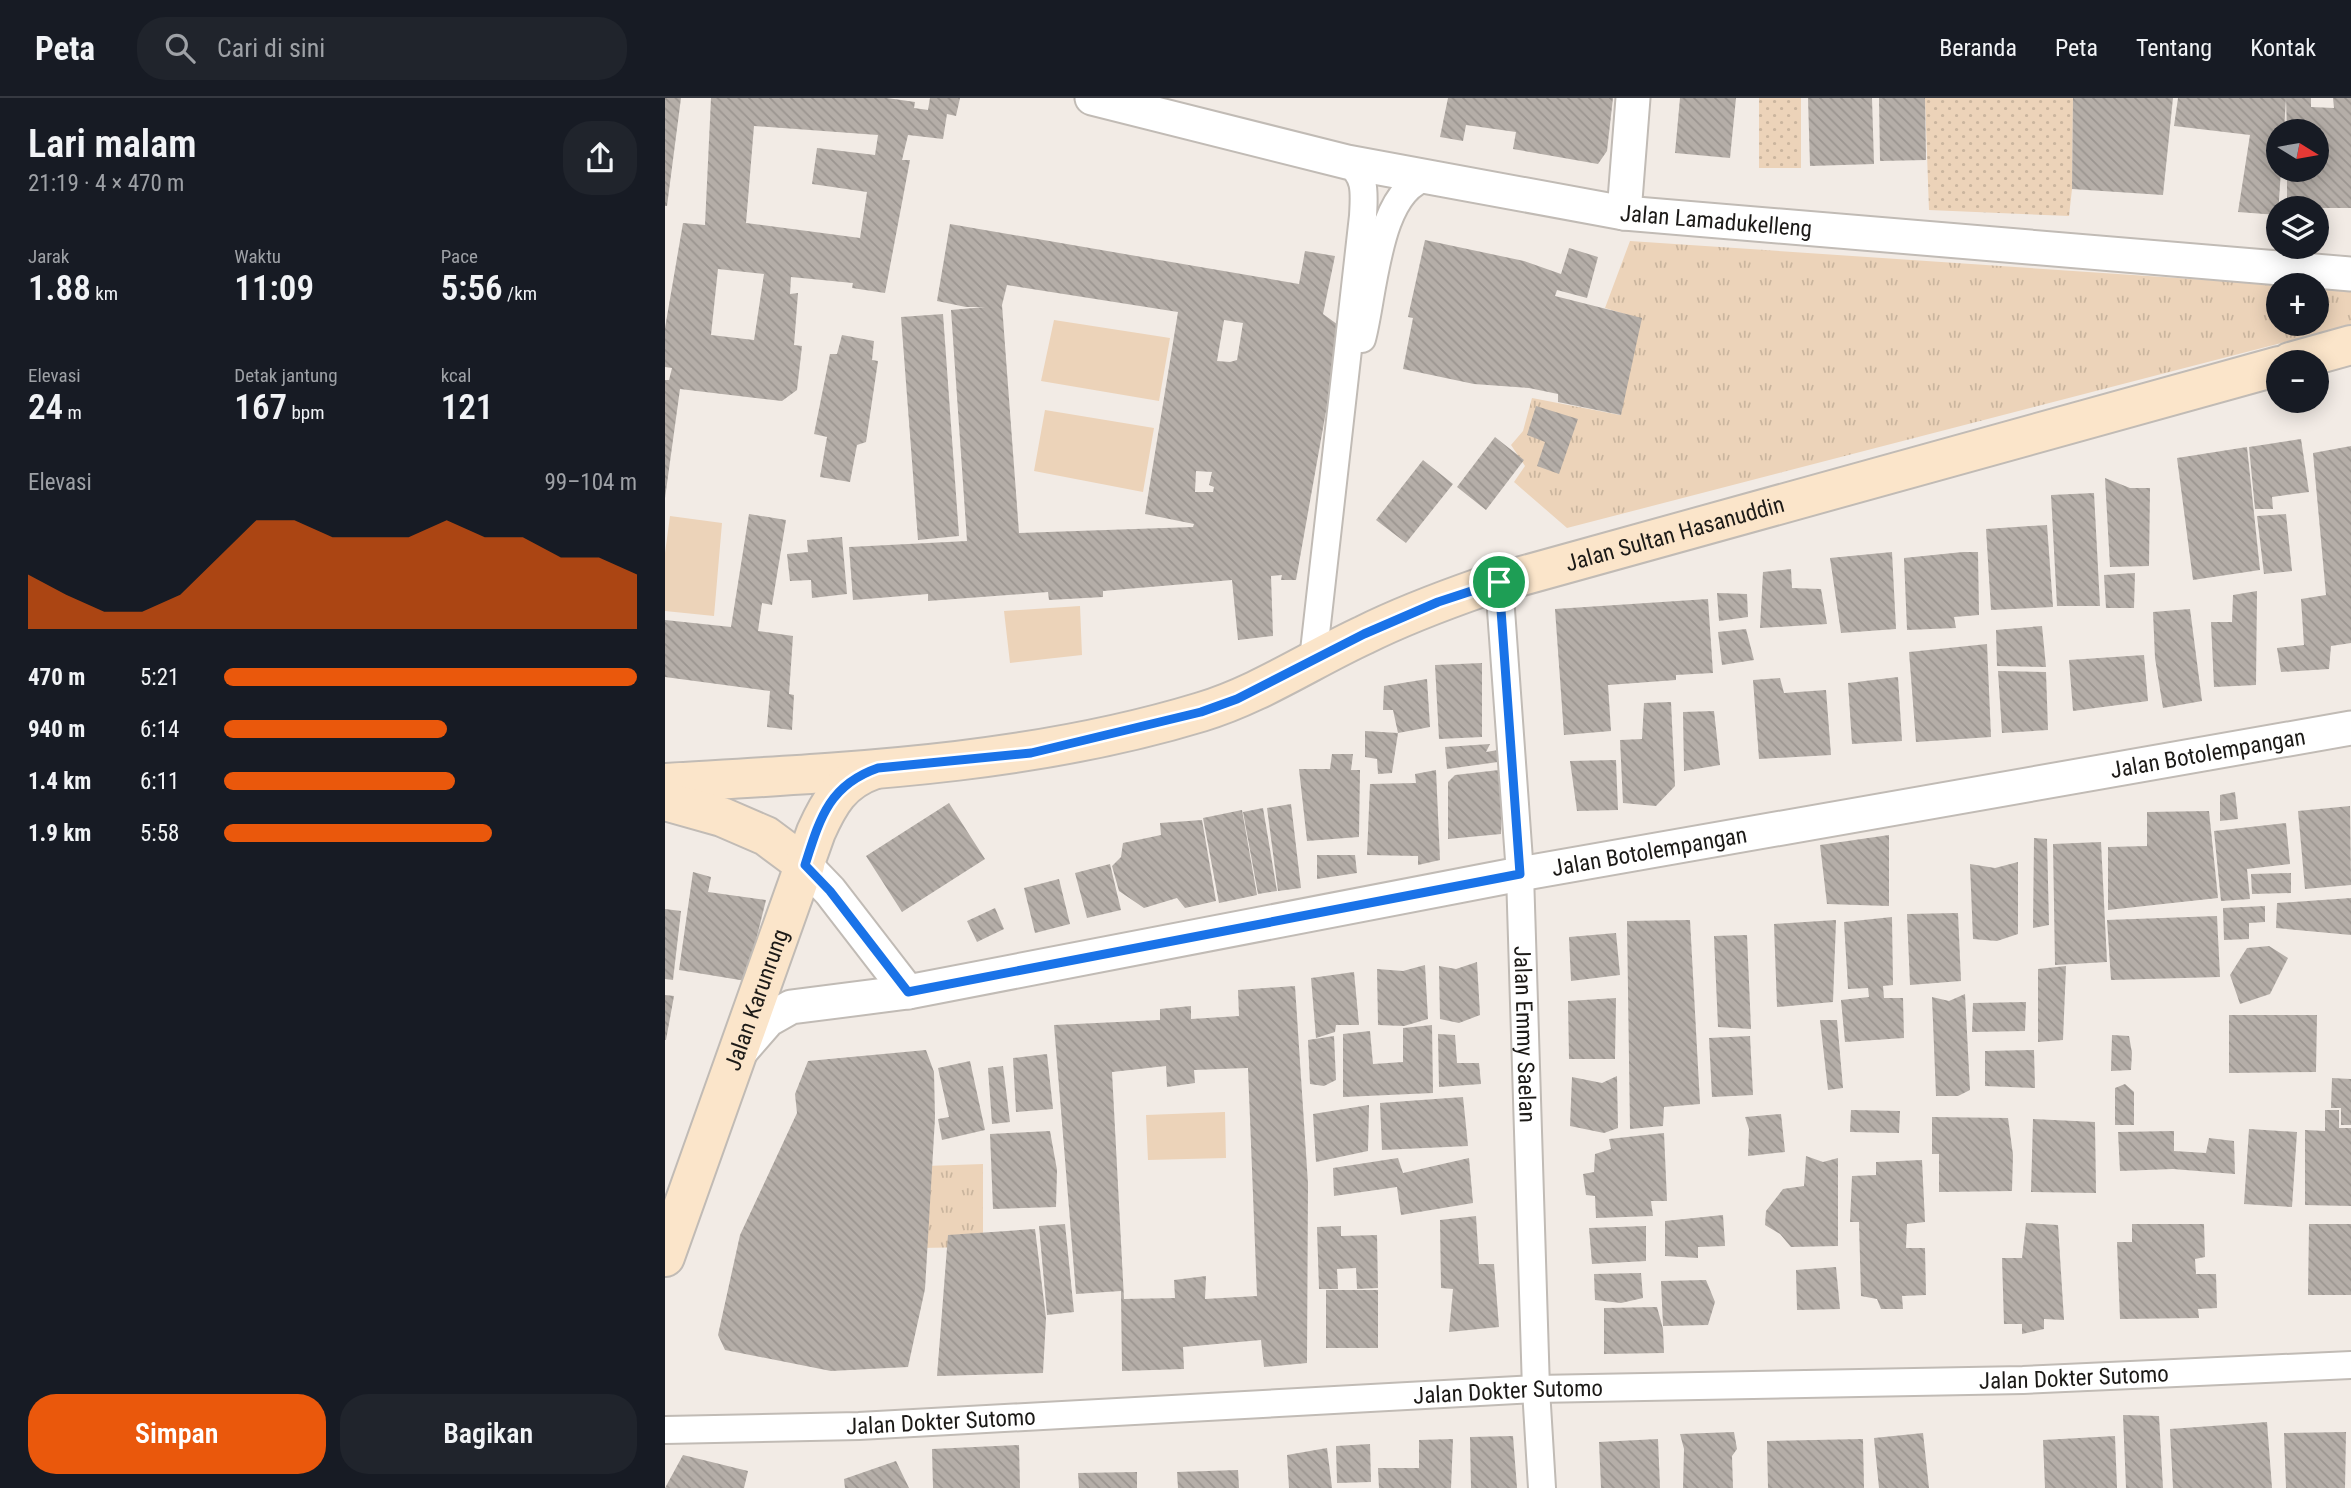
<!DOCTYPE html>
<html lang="id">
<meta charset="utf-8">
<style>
:root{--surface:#171b24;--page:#20242c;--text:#f1f3f6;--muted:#9ea1a6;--line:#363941;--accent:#ea580c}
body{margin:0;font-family:"Roboto Condensed",sans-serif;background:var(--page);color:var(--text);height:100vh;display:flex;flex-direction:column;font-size:26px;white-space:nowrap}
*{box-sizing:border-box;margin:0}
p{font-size:23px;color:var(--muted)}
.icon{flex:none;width:38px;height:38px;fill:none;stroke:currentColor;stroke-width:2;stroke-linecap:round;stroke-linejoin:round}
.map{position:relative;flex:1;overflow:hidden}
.sheet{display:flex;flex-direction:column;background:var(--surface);width:665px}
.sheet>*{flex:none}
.needle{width:46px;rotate:101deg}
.fabs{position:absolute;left:1601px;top:21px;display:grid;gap:14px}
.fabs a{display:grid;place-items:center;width:63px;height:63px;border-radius:50%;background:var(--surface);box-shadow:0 4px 18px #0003;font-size:35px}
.pin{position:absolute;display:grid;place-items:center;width:60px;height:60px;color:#fff;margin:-30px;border:4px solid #fff;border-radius:50%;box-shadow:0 2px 7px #0007}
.round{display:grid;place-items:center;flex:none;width:74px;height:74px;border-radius:28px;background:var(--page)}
.headline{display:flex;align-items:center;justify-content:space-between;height:119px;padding:0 28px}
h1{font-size:38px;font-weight:600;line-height:52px}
.figures{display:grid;grid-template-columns:repeat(3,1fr);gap:10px;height:119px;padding:7px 28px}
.figures div{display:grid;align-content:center}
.figures b{font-size:35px;font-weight:600}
.figures small{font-size:19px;font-weight:400}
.figures p{font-size:19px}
.chart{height:196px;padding:14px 28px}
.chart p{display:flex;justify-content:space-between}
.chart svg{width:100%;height:126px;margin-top:7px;fill:var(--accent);opacity:.7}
.primary-button{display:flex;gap:14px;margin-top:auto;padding:14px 28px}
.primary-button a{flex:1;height:80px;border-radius:28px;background:var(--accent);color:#fff;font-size:28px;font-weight:600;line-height:80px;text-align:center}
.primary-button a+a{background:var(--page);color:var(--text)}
ul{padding:0 28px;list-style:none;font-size:23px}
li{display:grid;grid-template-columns:112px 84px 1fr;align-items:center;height:52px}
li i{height:18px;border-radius:9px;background:var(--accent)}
header{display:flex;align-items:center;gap:42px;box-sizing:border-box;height:98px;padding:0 35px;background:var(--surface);border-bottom:2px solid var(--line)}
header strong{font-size:33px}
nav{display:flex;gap:38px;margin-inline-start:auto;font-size:24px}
.search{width:490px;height:63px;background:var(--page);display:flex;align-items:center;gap:18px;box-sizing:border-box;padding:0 24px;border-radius:28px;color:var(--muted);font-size:26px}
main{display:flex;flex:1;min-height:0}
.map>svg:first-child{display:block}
.grass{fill:url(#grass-dots)}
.park{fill:url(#park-tufts)}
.pitch{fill:#ecd3b9}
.building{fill:url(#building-back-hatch);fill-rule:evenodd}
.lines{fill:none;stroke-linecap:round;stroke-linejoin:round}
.minor-casing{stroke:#c1bbb5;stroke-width:30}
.tertiary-casing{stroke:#c1bbb5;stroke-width:37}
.secondary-casing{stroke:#c1bbb5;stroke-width:42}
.minor{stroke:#fff;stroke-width:26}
.tertiary{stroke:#fff;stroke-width:33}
.secondary{stroke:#fbe5ca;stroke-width:38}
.route-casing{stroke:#fff;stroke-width:14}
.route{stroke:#1a73e8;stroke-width:9}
.labels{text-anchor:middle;stroke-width:6;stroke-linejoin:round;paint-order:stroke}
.street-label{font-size:23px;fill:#1c1a17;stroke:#fef9f4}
</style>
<header>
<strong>Peta</strong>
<div class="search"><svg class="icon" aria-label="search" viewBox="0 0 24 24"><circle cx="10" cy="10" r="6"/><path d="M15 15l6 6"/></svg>Cari di sini</div>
<nav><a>Beranda</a><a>Peta</a><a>Tentang</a><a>Kontak</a></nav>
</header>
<main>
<section class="sheet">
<div class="headline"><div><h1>Lari malam</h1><p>21:19 · 4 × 470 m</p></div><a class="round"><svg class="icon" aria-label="share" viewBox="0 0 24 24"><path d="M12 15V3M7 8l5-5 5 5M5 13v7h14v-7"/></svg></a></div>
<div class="figures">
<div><p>Jarak</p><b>1.88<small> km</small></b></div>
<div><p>Waktu</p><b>11:09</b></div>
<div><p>Pace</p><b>5:56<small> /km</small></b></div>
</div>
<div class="figures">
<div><p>Elevasi</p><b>24<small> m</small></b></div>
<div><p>Detak jantung</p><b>167<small> bpm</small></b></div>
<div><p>kcal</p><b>121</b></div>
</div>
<div class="chart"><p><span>Elevasi</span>99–104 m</p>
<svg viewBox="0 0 160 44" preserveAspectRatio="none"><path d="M0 44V25L10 32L20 38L30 38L40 32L50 19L60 6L70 6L80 12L90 12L100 12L110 6L120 12L130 12L140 19L150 19L160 25V44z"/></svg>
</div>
<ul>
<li><b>470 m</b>5:21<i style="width:100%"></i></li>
<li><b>940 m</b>6:14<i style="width:54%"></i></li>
<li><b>1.4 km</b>6:11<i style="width:56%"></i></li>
<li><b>1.9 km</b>5:58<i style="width:65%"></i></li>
</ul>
<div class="primary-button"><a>Simpan</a><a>Bagikan</a></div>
</section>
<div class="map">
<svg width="1686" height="1390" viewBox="0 0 1686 1390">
<defs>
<pattern id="grass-dots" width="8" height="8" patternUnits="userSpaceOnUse" patternTransform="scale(1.75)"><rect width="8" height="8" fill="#ecd3b9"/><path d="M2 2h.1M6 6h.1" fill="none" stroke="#cab59e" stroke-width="1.8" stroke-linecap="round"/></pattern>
<pattern id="park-tufts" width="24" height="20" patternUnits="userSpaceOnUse" patternTransform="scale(1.75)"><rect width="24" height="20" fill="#ecd3b9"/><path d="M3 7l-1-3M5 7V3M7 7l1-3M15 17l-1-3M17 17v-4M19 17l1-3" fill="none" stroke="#cab59e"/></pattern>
<pattern id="building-back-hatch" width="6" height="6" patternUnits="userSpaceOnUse" patternTransform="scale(1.75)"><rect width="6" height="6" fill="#b5aea8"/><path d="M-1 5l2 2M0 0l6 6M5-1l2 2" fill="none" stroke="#9b9590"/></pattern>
</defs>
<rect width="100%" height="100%" fill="#f2ebe5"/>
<!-- grass -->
<path class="grass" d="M1094 0H1136V70H1094Z
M1260 0H1408L1407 91 1404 118 1264 112Z"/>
<!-- park -->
<path class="park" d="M965 143 1617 187H1614V226H1652V190L1686 192V227L902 430 849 384 860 368 846 347 858 333 867 300 955 317 976 221 940 210Z
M318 1066V1149L252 1150 260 1068Z"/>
<!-- pitch -->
<path class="pitch" d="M389 222 505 240 494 303 376 283Z
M380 312 489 330 478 394 369 373Z
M5 418 57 425 49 518 0 513V455Z
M415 508 417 557 345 565 339 513Z
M560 1014 561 1060 483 1062 481 1017Z"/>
<!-- building -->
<path class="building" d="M0 0H16L2 108H0Z
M46 0H222L250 4 249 10 263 12 265 0H295L291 18 282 16 278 41 243 37 237 62H245L220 195 187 190 188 185 126 179 125 196 133 195 129 247 137 248 132 292 117 303 15 291 0 400V282H4L7 270 0 269V230L18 125 40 127ZM89 28 213 37 210 57 152 50 147 86 202 94 195 140 81 125ZM53 171 99 176 89 242 46 237Z
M783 0H948L942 53 933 66 848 51 851 34 801 27 798 43 775 39Z
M1015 0H1071L1065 60 1010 55Z
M1143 0H1207L1209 66 1145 68Z
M1214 0H1260L1261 62 1215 63Z
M1408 0H1508L1498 97 1407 91Z
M1513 0H1646V9L1669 10 1668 0H1686V110H1622V72H1652V33H1622L1621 0 1619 33H1614V72H1616L1613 117 1573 114 1585 37 1509 28Z
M285 126 634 186 640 153 670 158 658 216 676 229 631 482H616L617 477 606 478 608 538 573 542 567 482 438 493V499L384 502 383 494 263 503V496L188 502 184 449 302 443 286 212 320 209H301L272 203ZM342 187 513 214 480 416 529 426 528 429 354 435 337 207ZM559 222 578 225 572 262 565 264 552 263ZM531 373 547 374 544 387 549 389 548 394H530Z
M760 142 859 163 896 176 904 150 933 159 922 200 892 192 890 198 977 220 956 317 893 304V296L864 290 809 286 738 271 748 220 743 219Z
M278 216 294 438 253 442 236 219Z
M177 237 209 243 207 262 213 263 201 344 192 347 185 384 155 379 162 339 149 336 165 256H172Z
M871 308 913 321 894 376 872 368 880 344 862 337Z
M830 339 859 362 821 412 792 389Z
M1636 341 1644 394 1607 399 1608 411H1590L1584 349Z
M1686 348V545L1666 548 1664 571 1616 574 1612 550 1639 547 1636 501 1661 497 1648 355Z
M1582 349 1595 472 1528 482 1512 360Z
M758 362 788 386 741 445 711 422Z
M1440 380 1465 390H1485L1484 468 1445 469Z
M1429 395 1435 508H1392L1386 397Z
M84 416 121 422 107 507 97 505 93 533 128 538 124 596 129 597 127 632 102 629 105 593 0 579V522L66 529Z
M1621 416 1627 473 1599 476 1592 418Z
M1382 427 1388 509 1326 512 1321 431Z
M177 439 182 496 147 500 146 482 125 483 122 456 143 454 142 442Z
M1227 454 1231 531 1176 535 1165 460Z
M1298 454H1313L1314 517 1289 519 1291 530 1242 532 1239 460Z
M1126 471 1127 490 1156 491 1162 526 1095 530 1098 474Z
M1470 475 1469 510H1441L1439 477Z
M1592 493 1591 587 1549 589 1546 524H1567L1568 497Z
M1052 495 1082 496 1083 519 1054 523Z
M1043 501 1048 575 1011 577V582L943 587 946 633 899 637 890 511Z
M1525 511 1537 603 1498 610 1490 560 1488 514Z
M1377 528 1381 569 1332 568 1331 532Z
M1081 531 1089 562 1057 567 1053 534Z
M1322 546 1326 639 1251 644 1244 554Z
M1479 557 1483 603 1408 613 1404 562Z
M817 565V639L774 641 770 567Z
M1333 573 1381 574 1383 632 1337 635Z
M1233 579 1237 643 1187 646 1183 585Z
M1115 580 1119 595 1161 592 1166 657 1094 661 1088 582Z
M762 581 765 629 733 635 727 675 713 676 712 661 700 659V633L733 635 728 612H718L719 588Z
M1006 604 1010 688 991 708 958 705 955 642 977 641 979 605Z
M1049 613 1055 667 1019 673 1018 614Z
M825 646 821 654 833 652V664L782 671 780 649Z
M667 656H688L686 672H695L694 739 642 743 634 671H665Z
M951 662 953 712 912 713 905 663Z
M771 672 775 762 753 767V758L702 757 705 686 751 685 750 676Z
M834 672 837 697 836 736 783 741V684L790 677Z
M1570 694 1573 721 1555 723V697Z
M284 705 320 761 237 814 201 758Z
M626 706 636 790 613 793 602 710Z
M1685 708 1686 787 1640 791 1633 713Z
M598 710 612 793 593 796 578 714Z
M577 712 592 797 554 805 538 720Z
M1544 713 1553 800 1443 812V749L1482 748V714Z
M537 722 551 803 520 810 512 800 479 810 454 793 447 768 456 759 458 745 496 737 495 725Z
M1621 725 1625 766 1582 771 1585 801 1556 803 1549 733Z
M1224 737V808L1162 806 1155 747Z
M1369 740 1382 741 1384 827 1368 830Z
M1436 744 1442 864 1390 867 1388 746Z
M652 757H690L692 775 652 781Z
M1353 764V836L1332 843 1308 841 1305 766 1330 770Z
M445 766 456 812 422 820 410 775Z
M28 774 46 779 43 794 101 802 81 883 14 872Z
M1626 775V795L1587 796 1586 776Z
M394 781 405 826 370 835 359 790Z
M1686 800V837L1611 830 1612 805Z
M1600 808V824L1584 825V841L1559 842 1558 810Z
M330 810 339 831 312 844 302 823Z
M0 811 16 813 8 882 0 881Z
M1293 815 1296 883 1245 887 1242 816Z
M1552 818 1555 879 1446 882 1442 822Z
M1227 819 1228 887 1218 888 1219 900H1238L1239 940 1180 944 1176 902 1204 899 1203 890 1183 891 1179 824Z
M1025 822 1035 1006 999 1009 998 1028 965 1031 962 823Z
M1171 822 1168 904 1112 909 1109 826Z
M951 835 955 877 906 883 904 839Z
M1082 837 1086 931 1053 929 1049 838Z
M1604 848 1623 860 1605 896 1575 906 1565 877 1582 850Z
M812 864 815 917 794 925 775 921 774 868 791 871Z
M760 867 763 921 739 928 713 927 712 871 738 873Z
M1401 868 1398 942 1373 944V871Z
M689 874 694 927H671L670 934 651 940 646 880Z
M630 888 643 1086 642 1265 599 1269 596 1242 518 1249 519 1271 457 1273 456 1193 411 1196 389 927 495 922V911L526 908V921L574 918 573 892ZM501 968 502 989 530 985 529 972 583 970 592 1198 540 1201 541 1178 509 1182 510 1200 459 1201 447 974Z
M1300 896 1305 992 1293 998H1271L1267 899 1284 903Z
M0 897 9 898 1 942H0Z
M951 900 950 961H904L903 903Z
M1361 904 1360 933 1307 934 1308 905Z
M1564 917H1652L1651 974 1564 975Z
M1155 922H1172L1178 990 1163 992Z
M767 927 768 995 678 999V936L705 933 708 966 738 964V930Z
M773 936 790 937 792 965H814L816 986 774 989Z
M1447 937 1464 938 1467 955 1466 972 1446 973Z
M669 938 671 982 659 988 645 986 643 942Z
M1085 938 1088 997 1047 999 1044 940Z
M261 952 269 974 270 1020 260 1191 243 1269 166 1273 60 1252 53 1237 75 1137 132 1015 130 996 143 963Z
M1369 952 1370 990 1320 988V953Z
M382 956 388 1011 351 1014 348 960Z
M305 963 320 1032 277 1042 273 1021 284 1019 273 970Z
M338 968 345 1024 327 1026 323 970Z
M952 978 953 1030 939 1035 905 1028 907 979 937 985Z
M1667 980 1686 981V1027H1676V1010H1666Z
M1460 986 1469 994V1027H1450V990Z
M798 999 803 1048 717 1052 715 1005Z
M704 1007 703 1053 651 1064 648 1016Z
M1186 1012 1235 1013 1234 1035 1185 1034Z
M1660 1012H1674V1030H1686V1108L1640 1107V1032L1660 1033Z
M1116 1016 1120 1054 1083 1058 1084 1031 1080 1019Z
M1267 1019 1343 1020 1348 1057 1347 1093 1274 1094V1056H1267Z
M1368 1021 1430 1024 1431 1095 1366 1094Z
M1584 1031 1632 1034 1627 1109 1579 1106Z
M385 1033 392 1072 391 1109 328 1111 325 1036Z
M1509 1033V1053L1541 1055 1544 1040 1569 1043 1570 1076 1508 1071 1455 1073 1453 1034Z
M999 1035 1002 1103H986L988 1118 931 1120 930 1098 921 1097 918 1076 929 1074 930 1056 946 1051 944 1041Z
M1141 1058 1158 1064 1173 1060V1148L1126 1149 1115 1136 1100 1127 1101 1113 1118 1091 1139 1088Z
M733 1060 738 1075 804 1060 808 1105 736 1117 732 1089 669 1098 668 1070Z
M1257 1062 1260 1124 1242 1126 1241 1150H1260L1261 1197 1237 1198 1238 1211H1216L1212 1201 1196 1198 1194 1124H1185L1187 1078 1211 1077V1064Z
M1058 1117 1060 1148 1033 1149V1160L1000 1158V1123Z
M811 1118 814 1166H829L834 1229 784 1234 788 1191 776 1190 775 1122Z
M1361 1125 1393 1127 1399 1222 1379 1221V1231L1357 1236V1226H1339L1337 1160H1357Z
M400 1126 409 1214 382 1217 374 1128Z
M1467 1126H1539L1540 1159 1530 1161 1531 1176H1551L1552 1210 1533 1211 1534 1220 1455 1221 1452 1144H1467Z
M1644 1126H1686V1197H1643Z
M676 1128V1138L712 1137 713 1190 692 1191 691 1170 672 1171 673 1191H654L652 1129Z
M981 1128V1163L927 1166 924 1130Z
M370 1131 381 1220 378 1275 272 1278 283 1137Z
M1171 1169 1175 1211 1132 1212 1131 1172Z
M976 1175 978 1200 956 1205 930 1202 929 1176Z
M1041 1182 1050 1204 1043 1227 998 1228 996 1183Z
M661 1192H713V1250H661Z
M992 1209 998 1231 999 1255 939 1256V1210Z
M1458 1317 1494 1318 1498 1390H1461Z
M1602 1324 1607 1390H1508L1505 1331Z
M1069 1334 1072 1351 1067 1358 1068 1390H1018L1019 1351 1015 1336Z
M1681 1334 1680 1390H1621L1619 1335Z
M1258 1335 1264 1390H1214L1209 1340Z
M848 1338 852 1390H806L805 1339Z
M1450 1338 1452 1390H1380L1378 1342Z
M788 1341 786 1390H714L713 1370H754V1342Z
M993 1341 995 1390H936L934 1344Z
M1198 1341 1199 1390H1103L1102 1343Z
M705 1346 706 1384 672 1385 671 1348Z
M354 1347 355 1390H268L267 1351Z
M662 1350 667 1390H624L622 1357Z
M18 1357 83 1373 79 1390H0Z
M231 1363 244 1390H180L179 1381Z
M573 1372 574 1390H513L512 1374Z
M472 1374V1390H414L413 1375Z"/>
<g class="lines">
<!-- minor casing -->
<g class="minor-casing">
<g id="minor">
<path d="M697 241C709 198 712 88 765 79"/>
<path id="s1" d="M834 484 855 776 871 1291 877 1390"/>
<path d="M648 562 698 118C699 96 702 78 682 64"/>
<path id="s2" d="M0 1332 194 1328 871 1291 1358 1282 1686 1267"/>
</g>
</g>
<!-- tertiary casing -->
<g class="tertiary-casing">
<g id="tertiary">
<path id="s3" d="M427 0 682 64 959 115 1686 176"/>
<path d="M959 115 968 0"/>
<path d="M140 767 165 793 243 894"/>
<path id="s4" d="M76 953 103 922 126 909 243 894 855 776 1686 630"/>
</g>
</g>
<!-- secondary casing -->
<g class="secondary-casing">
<g id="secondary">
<path d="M1625 264 1686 247"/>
<path id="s5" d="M0 685C180 674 362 667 536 614 593 597 645 562 699 537 737 518 777 503 817 489L1614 268"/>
<path d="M0 703 57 719 101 738 140 767"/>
<path id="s6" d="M0 1159 151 734C164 705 176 683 208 672"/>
</g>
</g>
<!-- minor -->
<use href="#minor" class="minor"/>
<!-- tertiary -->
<use href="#tertiary" class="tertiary"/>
<!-- secondary -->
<use href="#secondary" class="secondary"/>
</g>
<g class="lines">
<!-- route casing -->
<g class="route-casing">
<path id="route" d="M834 484 855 776 243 894 165 793 140 767C155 720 164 687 213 670L366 655 536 614 572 601 699 536 773 504Z"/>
</g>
<!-- route -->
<use href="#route" class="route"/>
</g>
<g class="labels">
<!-- street labels -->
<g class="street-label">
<text dy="8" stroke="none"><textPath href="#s3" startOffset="637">Jalan Lamadukelleng</textPath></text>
<text dy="8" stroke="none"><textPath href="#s5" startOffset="1050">Jalan Sultan Hasanuddin</textPath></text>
<text dy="8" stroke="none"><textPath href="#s4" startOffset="1507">Jalan Botolempangan</textPath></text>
<text dy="8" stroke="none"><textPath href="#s4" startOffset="940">Jalan Botolempangan</textPath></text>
<text dy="8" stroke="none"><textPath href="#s6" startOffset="273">Jalan Karunrung</textPath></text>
<text dy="8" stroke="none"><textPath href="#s1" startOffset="453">Jalan Emmy Saelan</textPath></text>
<text dy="8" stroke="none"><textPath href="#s2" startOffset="1410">Jalan Dokter Sutomo</textPath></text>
<text dy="8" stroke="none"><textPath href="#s2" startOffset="844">Jalan Dokter Sutomo</textPath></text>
<text dy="8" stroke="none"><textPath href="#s2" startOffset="276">Jalan Dokter Sutomo</textPath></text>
</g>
</g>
</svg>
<div class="fabs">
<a><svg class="needle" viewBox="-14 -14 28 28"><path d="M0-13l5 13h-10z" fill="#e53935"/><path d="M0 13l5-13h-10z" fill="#9ea1a6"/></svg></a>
<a><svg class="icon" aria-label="layers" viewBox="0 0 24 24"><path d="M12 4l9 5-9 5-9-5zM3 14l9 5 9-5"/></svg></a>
<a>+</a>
<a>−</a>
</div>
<div class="pin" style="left:834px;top:484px;background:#1e9e55"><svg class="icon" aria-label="arrive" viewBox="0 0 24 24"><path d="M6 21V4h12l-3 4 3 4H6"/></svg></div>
</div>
</main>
